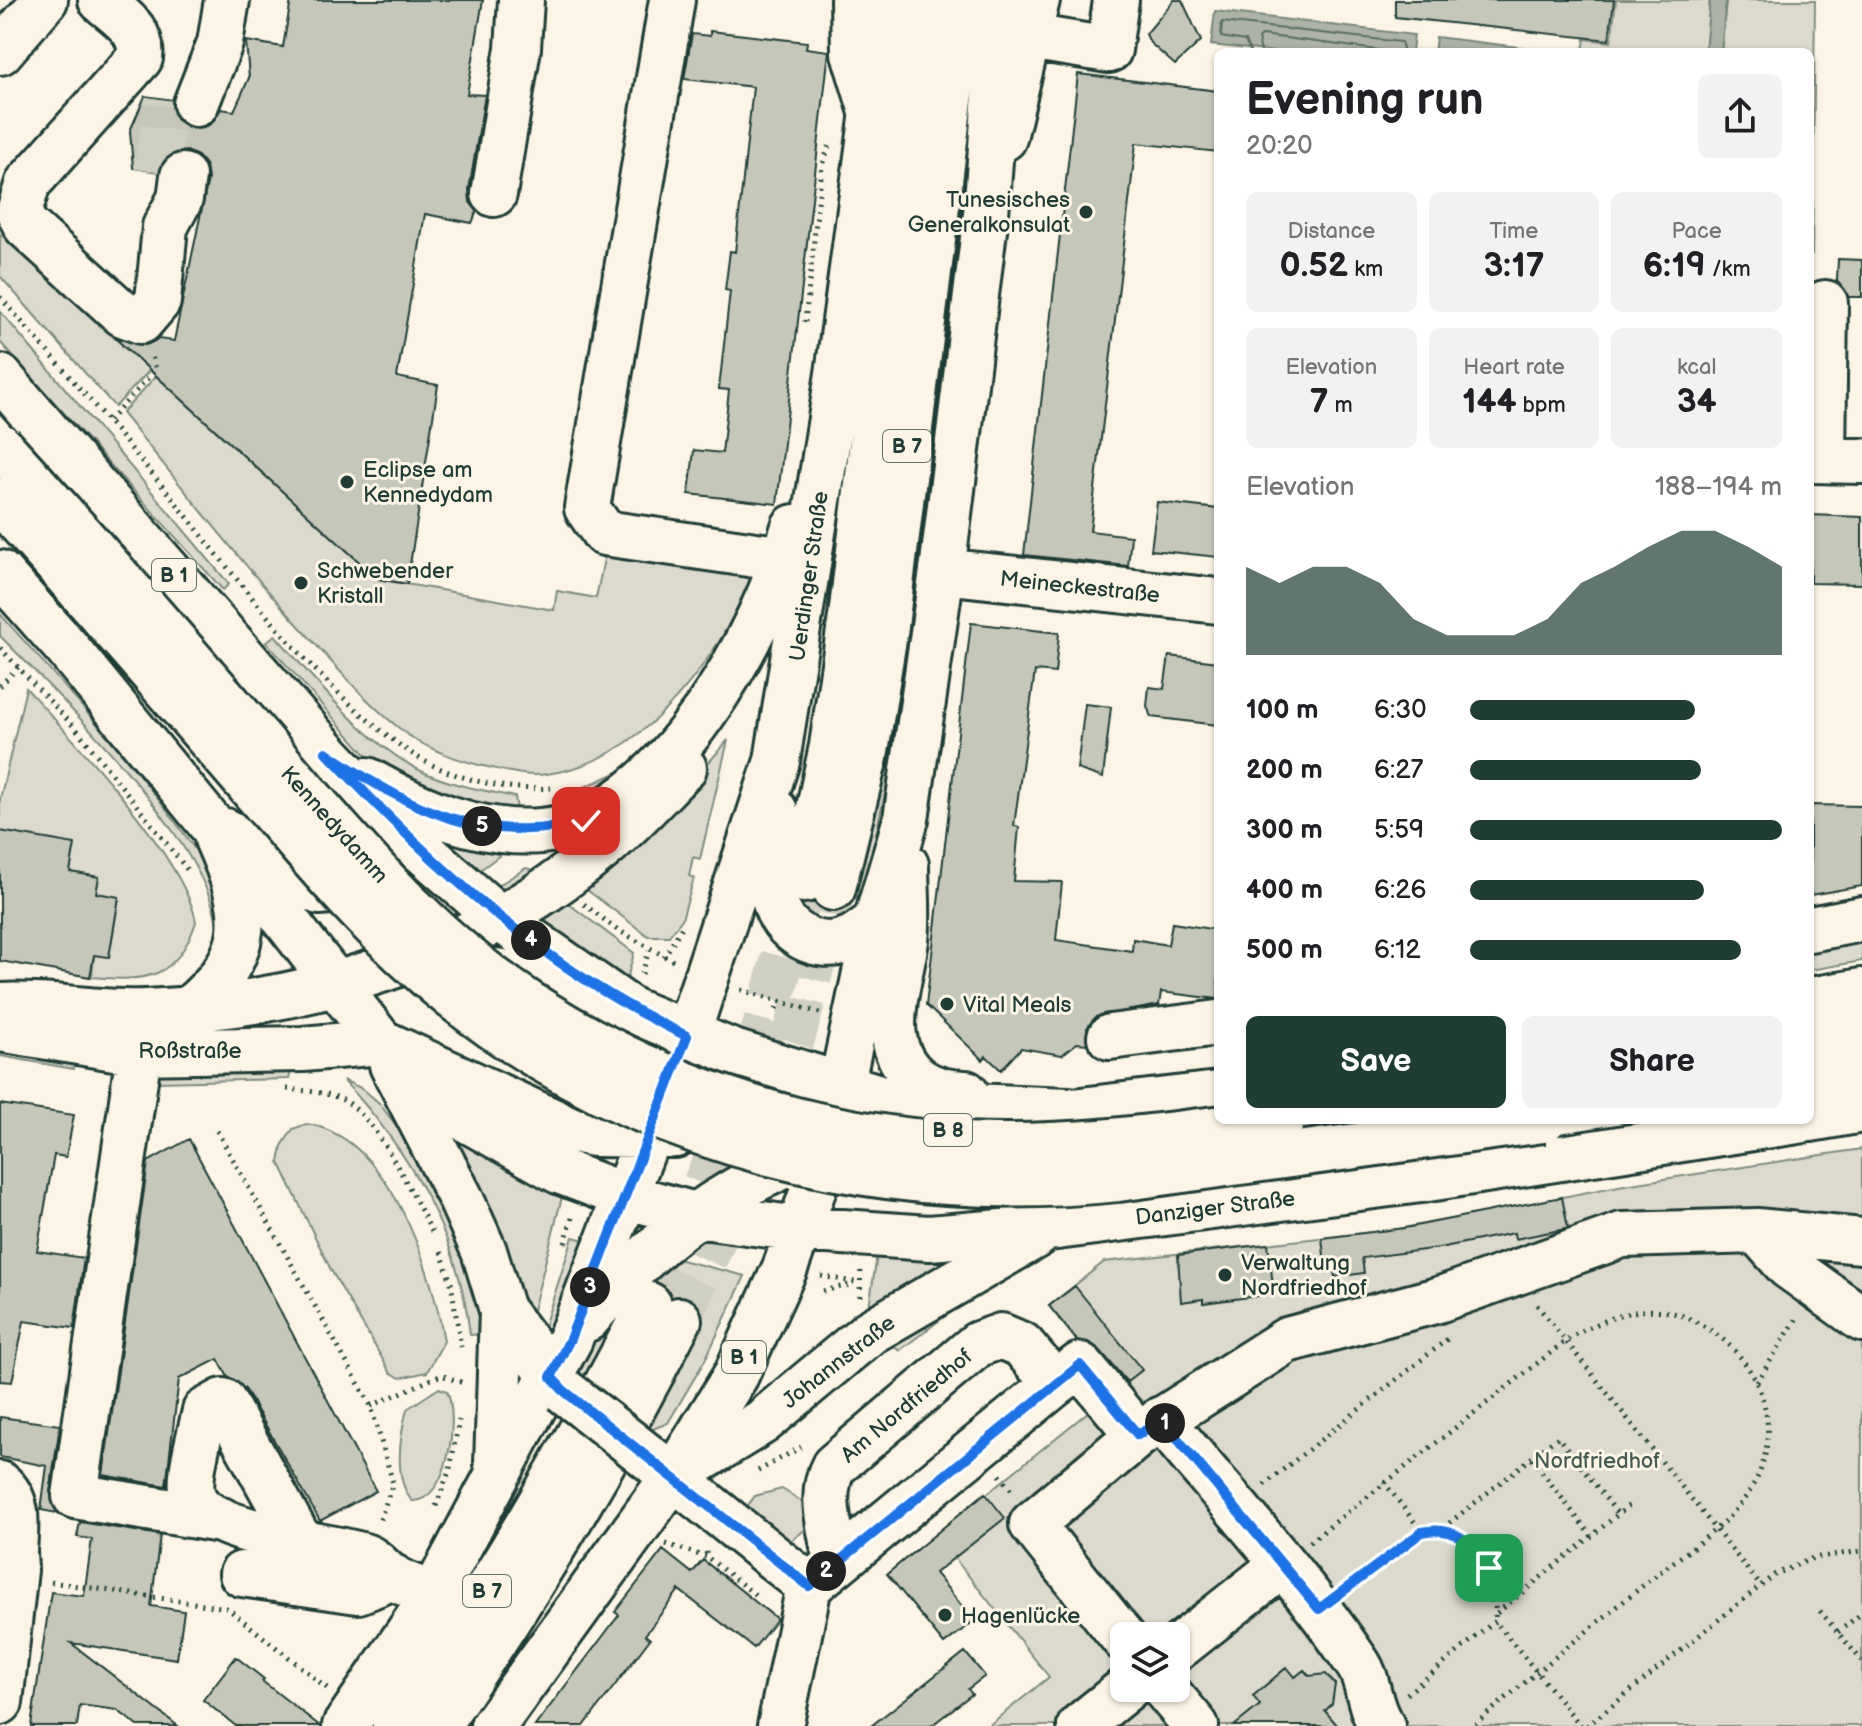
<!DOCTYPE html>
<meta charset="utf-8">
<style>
:root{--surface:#fff;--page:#f2f2f2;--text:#202124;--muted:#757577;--accent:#1f3d34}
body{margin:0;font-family:"Balsamiq Sans",sans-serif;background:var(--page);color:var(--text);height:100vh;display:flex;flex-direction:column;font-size:30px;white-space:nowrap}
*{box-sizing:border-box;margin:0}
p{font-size:26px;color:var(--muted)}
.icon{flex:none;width:44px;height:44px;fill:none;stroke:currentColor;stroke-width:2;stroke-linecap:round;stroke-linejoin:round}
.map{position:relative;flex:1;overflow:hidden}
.side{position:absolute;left:1214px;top:48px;width:600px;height:1076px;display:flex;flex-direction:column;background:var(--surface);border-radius:12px;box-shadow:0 2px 6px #0004}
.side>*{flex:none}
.tools{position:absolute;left:1110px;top:1622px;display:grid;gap:16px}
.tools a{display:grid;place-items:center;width:80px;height:80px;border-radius:12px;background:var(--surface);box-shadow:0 2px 6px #0004;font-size:40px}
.pin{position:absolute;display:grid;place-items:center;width:68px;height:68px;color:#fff;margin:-34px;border-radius:16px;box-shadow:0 4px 12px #0006}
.km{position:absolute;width:40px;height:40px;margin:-20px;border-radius:50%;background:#222;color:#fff;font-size:22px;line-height:40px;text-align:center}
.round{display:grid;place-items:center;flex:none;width:84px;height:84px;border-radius:12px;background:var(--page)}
.summary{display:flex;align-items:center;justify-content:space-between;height:136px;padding:0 32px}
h1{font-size:44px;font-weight:700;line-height:60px}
.metrics{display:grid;grid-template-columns:repeat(3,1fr);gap:12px;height:136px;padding:8px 32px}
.metrics div{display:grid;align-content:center;border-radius:12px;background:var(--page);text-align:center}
.metrics b{font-size:34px;font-weight:700}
.metrics small{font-size:22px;font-weight:400}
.metrics p{font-size:22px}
.chart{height:224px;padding:16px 32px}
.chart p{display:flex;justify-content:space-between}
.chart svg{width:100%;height:144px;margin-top:8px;fill:var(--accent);opacity:.7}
.primary-button{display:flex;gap:16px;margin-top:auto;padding:16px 32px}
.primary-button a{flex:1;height:92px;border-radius:12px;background:var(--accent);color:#fff;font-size:32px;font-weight:700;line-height:92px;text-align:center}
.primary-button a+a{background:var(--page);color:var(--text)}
ul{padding:0 32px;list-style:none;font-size:26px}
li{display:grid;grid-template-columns:128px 96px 1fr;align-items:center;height:60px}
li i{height:20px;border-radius:10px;background:var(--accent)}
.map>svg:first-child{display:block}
.green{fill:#dcdacc;stroke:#7e8c80;stroke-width:2;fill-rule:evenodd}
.water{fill:#aeb3a7;stroke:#758479;stroke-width:2}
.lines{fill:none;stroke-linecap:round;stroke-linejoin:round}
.shore{stroke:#586c62;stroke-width:2}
.building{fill:#c5c7b9;stroke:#1f3d34;stroke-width:2}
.minor-tunnel{stroke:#d0d0c2;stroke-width:44;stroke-dasharray:44 22;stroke-linecap:butt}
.major-tunnel{stroke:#d0d0c2;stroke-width:44;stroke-dasharray:44 22;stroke-linecap:butt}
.minor-casing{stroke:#1f3d34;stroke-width:50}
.major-casing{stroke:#1f3d34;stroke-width:50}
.highway-casing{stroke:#1f3d34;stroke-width:50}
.path{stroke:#1f3d34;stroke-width:5;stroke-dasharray:2 6;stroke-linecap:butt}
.minor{stroke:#fcf5e5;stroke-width:44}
.major{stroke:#fcf5e5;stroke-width:44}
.highway{stroke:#fcf5e5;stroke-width:44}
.minor-bridge-casing{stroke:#1f3d34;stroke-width:50;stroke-linecap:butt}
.highway-bridge-casing{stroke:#1f3d34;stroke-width:50;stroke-linecap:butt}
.minor-bridge{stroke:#fcf5e5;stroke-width:44}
.highway-bridge{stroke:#fcf5e5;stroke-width:44}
.route-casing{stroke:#fff;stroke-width:16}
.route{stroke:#1a73e8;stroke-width:10}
.poi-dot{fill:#1f3d34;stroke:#fcf5e5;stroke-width:3}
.labels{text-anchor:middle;stroke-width:6;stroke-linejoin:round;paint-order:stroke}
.shield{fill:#fcf5e5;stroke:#617469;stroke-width:2}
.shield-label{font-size:20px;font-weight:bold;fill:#1f3d34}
.poi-label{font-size:22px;fill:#1f3d34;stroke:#fcf5e5;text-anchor:start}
.street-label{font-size:22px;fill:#1f3d34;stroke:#fcf5e5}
.park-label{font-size:22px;fill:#455c52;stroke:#fcf5e5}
</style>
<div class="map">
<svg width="1862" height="1726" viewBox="0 0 1862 1726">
<rect width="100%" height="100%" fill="#fcf5e5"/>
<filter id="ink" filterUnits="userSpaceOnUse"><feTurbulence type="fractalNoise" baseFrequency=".0125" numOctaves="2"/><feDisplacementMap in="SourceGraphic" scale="16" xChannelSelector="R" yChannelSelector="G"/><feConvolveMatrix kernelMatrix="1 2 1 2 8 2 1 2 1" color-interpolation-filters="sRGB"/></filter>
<g filter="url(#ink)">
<!-- green -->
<path class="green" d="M979 0 982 75 904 705 862 898 850 895Z
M1616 0H1710L1705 52H1583L1585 39 1611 42Z
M1726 0H1815L1812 255 1810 52H1721Z
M0 234 102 326 119 325 127 332 122 346 150 370 115 407 0 276Z
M0 311 229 584 223 590 0 342Z
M156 376 378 579 554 610 557 591 596 598 606 549 746 567 751 577 750 589C707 669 643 761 547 774 529 777 510 772 492 768 464 762 433 752 408 735 370 707 340 671 309 637 243 565 183 488 122 413Z
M0 614C77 700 169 801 227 899L217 938C224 857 57 693 0 636Z
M275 635C315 680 365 742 419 770 449 785 483 790 515 797L518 816 479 810 374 764 266 642Z
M26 688C72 738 185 858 196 922 177 979 147 982 92 977L94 955 109 957 119 897 96 893 99 877 70 872 0 831V799Z
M728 740 700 859 693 857 689 876 694 878 682 919 669 936H648L579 884 685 790Z
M669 743 553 815V798C596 785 631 766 669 743Z
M425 826 511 847 472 876Z
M526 868 536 871 507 896 491 890Z
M561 898 634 953 627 979 526 918Z
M1862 941V961L1810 970V948Z
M0 1047 75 1062 74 1069 0 1056Z
M291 1071 289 1079 156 1082 157 1073Z
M343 1080 363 1089 379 1103 414 1149 466 1246 485 1334 470 1335C460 1238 409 1150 343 1080Z
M434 1118 564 1189 530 1322Z
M306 1124C390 1136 432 1270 444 1341L427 1372 400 1378 390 1372 331 1270 279 1162 282 1146 293 1129Z
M1862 1149V1726H988L1049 1677 936 1535 1115 1390 1049 1306 1104 1262 1399 1229 1624 1185ZM1124 1636H1176V1688H1124Z
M714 1158 748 1168 709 1182 700 1168Z
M573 1237 596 1243 548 1348 540 1339Z
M877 1255 970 1256 869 1307Z
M665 1256 745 1276 705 1360 668 1423 648 1431 580 1377 579 1362 587 1347Z
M964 1302 899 1351 892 1343Z
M439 1388 447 1391C459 1416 449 1502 412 1501 393 1477 400 1436 407 1409Z
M782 1489 806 1504V1529L788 1543 742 1513 755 1496Z"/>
<!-- water -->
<path class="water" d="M1710 0H1726L1721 52H1705Z
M1215 11 1414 35 1412 52H1276L1211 45Z
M1436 37 1543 50V52H1434Z"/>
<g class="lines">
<!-- shore -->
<path class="shore" d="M1250 52 1245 41 1221 37 1222 22 1401 42 1404 52
M1261 52 1258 39 1262 35 1393 52"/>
</g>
<!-- building -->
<path class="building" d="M291 0H483L467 94 485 95 469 190 470 202 477 211 472 223 425 214 397 377 438 385 407 584 378 579 115 338 146 345 158 339 174 341 208 179 206 166 198 156 187 151 173 153 163 161 158 172 133 168 130 131 145 96 172 100 176 119 188 127 199 129 211 124 221 109 234 111 249 78 246 41 283 47Z
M1174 0H1182L1201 41 1175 65 1150 43 1146 34Z
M1395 0H1614L1609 40 1395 17Z
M710 31 807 42 806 48 829 51 777 504 689 494 694 450 722 453 729 390 719 389 730 291 725 290 730 251 735 252 753 87 684 79 692 34 710 36Z
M1078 74 1218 91V152L1136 143 1090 531 1131 536 1128 566 1024 555Z
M1838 259 1862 260V297H1848L1837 281Z
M1157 502 1218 509V557L1151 550Z
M1810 515 1862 517V584L1810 583Z
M971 623 1059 633 1055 673 1035 671 1014 826 1019 827 1014 881 1062 882 1056 940 1132 951 1133 939 1168 945 1172 923 1218 930V999L1161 992 1159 1005 1096 1017 1087 1028V1044L1077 1043 1062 1055 1021 1048 1001 1070 986 1056 983 1060 926 1005Z
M1169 656 1218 662V725L1151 717 1147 706 1149 687 1164 689Z
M1085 704 1111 707 1103 778 1077 769Z
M1810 805 1862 806V886L1810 895Z
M0 831 75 844 70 872 99 877 96 893 119 897 109 957 94 955 90 977 0 961Z
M0 1104 74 1115 66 1157 54 1155 37 1251 84 1258 74 1328 24 1321 12 1382 0 1381Z
M189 1139 376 1491 320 1521 245 1389 228 1377 218 1359 179 1379 166 1486 103 1475 148 1162Z
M1562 1197 1568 1228 1565 1229 1515 1239 1514 1233 1439 1248 1362 1258 1364 1273 1335 1277 1333 1262 1325 1263 1322 1238 1405 1228Z
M1268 1244 1274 1294 1203 1303V1299L1181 1302 1178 1255Z
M1075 1286 1142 1370 1127 1382 1099 1349 1088 1342 1077 1340 1049 1306Z
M0 1417 60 1425 50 1492 57 1513 41 1510 47 1466 0 1457Z
M985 1493 1005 1518 935 1573 974 1621 944 1644 887 1574Z
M80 1522 160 1535 151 1606 184 1611 177 1659 71 1643 178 1726H138L117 1710 80 1705 77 1726H31L51 1592 84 1596 92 1539 77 1537Z
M663 1550 692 1573 703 1560 777 1619 754 1648 679 1590 645 1635 650 1639 584 1726H535L619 1615 615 1612Z
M965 1652 985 1676 968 1689 972 1694 931 1726H871Z
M236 1657 264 1679 262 1681 320 1726H236L203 1700Z
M1287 1667 1295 1677 1304 1670 1309 1676 1326 1674 1335 1684 1332 1704 1325 1711 1338 1726H1234L1260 1705 1253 1696Z"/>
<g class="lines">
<!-- minor-tunnel -->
<path class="minor-tunnel" d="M156 172 167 100"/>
<!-- major-tunnel -->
<path class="major-tunnel" d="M770 1104 794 1036 833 888
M649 1305 727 1135 764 1028 798 903
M679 1320 737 1187"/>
<!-- minor casing -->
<g class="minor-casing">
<path id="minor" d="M101 0C120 17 144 30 140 58L28 183 19 212 26 226 123 314 141 321 158 301 165 227 180 199 183 176
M672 0 587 508 604 533 784 559
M853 0 854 53 873 115
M1029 37 1109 50 1116 0
M0 52 45 0
M196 104 220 43 227 0
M1004 138 1037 0
M494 194 518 48 521 0
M1810 460 1862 461
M1823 460 1825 303
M942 571 1218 601
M1810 929 1862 919
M469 968 519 974 611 1003
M0 1006C48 1003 97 1014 146 1012 310 1005 473 956 601 849 631 824 657 795 684 768
M189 1009C256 953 249 912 217 839
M0 1029 139 1052 303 1049 381 1042
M1110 1037 1218 1023
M139 1052 75 1496 221 1520
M1757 1231 1788 1266 1862 1319
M502 1310 563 1390
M1055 1384 1080 1365 1138 1435
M1161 1419C1227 1499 1300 1577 1358 1664 1370 1682 1368 1708 1382 1726
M647 1456 809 1586
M0 1484C21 1501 15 1528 14 1552
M0 1534 14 1552 15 1570 0 1702
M301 1543 223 1401 205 1411C201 1431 187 1478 193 1496 205 1534 328 1544 364 1556 375 1559 383 1572 393 1578 405 1584 420 1589 433 1596
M242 1574 358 1591 393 1577
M809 1586 1055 1384 1022 1345 1001 1336 978 1344 834 1466C818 1495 831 1530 836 1562
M1124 1639 1032 1524 1138 1435 1287 1340 1438 1300 1622 1235 1757 1231 1862 1241
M1176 1649 1281 1566
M1164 1688 1196 1726
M780 1726 809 1586
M1080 1726 1127 1688"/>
</g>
<!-- major casing -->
<g class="major-casing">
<path id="major" d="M326 752 402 833 499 918 631 1010 733 1052 899 1103 1069 1110
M367 780C419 810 479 836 541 831 665 821 763 633 794 527
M775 811C774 839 768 871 774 898 780 932 818 954 850 939 859 935 868 927 876 921
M209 822 381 1042 572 1130 593 1134 675 1135
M225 831 289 865 307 885 319 892 353 889
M906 865C906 889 909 916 906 940 900 987 874 1045 919 1080 933 1090 949 1093 966 1093
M804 880 832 746 851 617 925 0
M833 888 865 757 886 626 962 0
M1810 1000 1862 991
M381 1042 466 1119 559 1171 625 1196 695 1215 799 1229 929 1238 1049 1228 1421 1180 1804 1120
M392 1065 460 1197 484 1251 502 1310 497 1464
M1038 1115 1218 1094
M1810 1119 1862 1110
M587 1319C653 1241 723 1185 821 1152
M682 1471 762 1422 870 1332 1037 1235
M345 1726 433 1596 570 1339 687 1036 777 761 838 374 888 0
M395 1726C492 1594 573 1450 649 1305
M437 1726C527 1596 608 1461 679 1320
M493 1726 673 1477 736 1375 785 1268 828 1149 876 921 906 819 942 571 986 214 1002 0"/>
</g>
<!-- highway casing -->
<g class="highway-casing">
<path id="highway" d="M0 377 326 752
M0 573 66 647 209 822
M1810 1038 1862 1029
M1810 1076 1862 1067"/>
</g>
<!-- path -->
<path class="path" d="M0 297C60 365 119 433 177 504 246 590 317 687 408 751 447 778 506 792 552 788
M805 322 822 167 829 146
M109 421 156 369 151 353
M0 648 78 731 189 872
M0 686 18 667
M584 904 616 929 673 961
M664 957 682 927
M642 974 649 950
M741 990 820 1013
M776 1009 779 1001
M287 1089C306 1091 330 1092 347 1102 378 1121 415 1199 432 1232
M217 1131 371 1406 393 1483 378 1525
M565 1243 573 1214
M441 1252 451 1283 461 1347
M821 1276 859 1283
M823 1291 854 1284
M860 1297 861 1267
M1537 1305 1760 1585
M1757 1382 1797 1318
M371 1406 441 1375 463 1383
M1532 1459 1591 1536
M758 1471 801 1447
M1000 1475 1013 1493
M1384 1482 1422 1532C1475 1520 1498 1575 1495 1620
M1264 1485 1450 1337
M436 1506 450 1469 459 1420
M1443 1528 1558 1437 1618 1514
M1310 1542 1572 1336C1624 1310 1661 1296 1713 1332 1763 1366 1784 1432 1753 1486 1732 1523 1688 1550 1655 1576 1594 1625 1533 1675 1473 1726
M666 1544 706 1557
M706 1552 707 1557 758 1597
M51 1582 227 1608 327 1688
M1346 1589 1422 1532
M1820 1611 1862 1661
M1497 1613 1632 1503
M1838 1632 1862 1613
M1407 1694 1495 1621 1581 1726
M1587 1726 1774 1575 1813 1558 1862 1551"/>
<!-- minor -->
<use href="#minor" class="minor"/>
<!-- major -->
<use href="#major" class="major"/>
<!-- highway -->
<use href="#highway" class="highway"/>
<!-- minor-bridge casing -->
<g class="minor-bridge-casing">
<path id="minor-bridge" d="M563 1390 647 1456"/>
</g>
<!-- highway-bridge casing -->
<g class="highway-bridge-casing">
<path id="highway-bridge" d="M0 446C86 540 170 636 253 732 337 829 422 935 531 1005 650 1082 790 1131 933 1143 1049 1153 1168 1136 1282 1120
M0 501C81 590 159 681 238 772 305 850 372 932 453 997 638 1145 885 1203 1118 1179L1543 1120"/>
</g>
<!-- minor-bridge -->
<use href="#minor-bridge" class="minor-bridge"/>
<!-- highway-bridge -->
<use href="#highway-bridge" class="highway-bridge"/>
</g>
</g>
<g class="lines" filter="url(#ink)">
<!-- route casing -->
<g class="route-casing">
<path id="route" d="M586 821C485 847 408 809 326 752 431 864 546 971 687 1036L570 1339 551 1377 563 1390 809 1586 1080 1365 1138 1435 1161 1419 1319 1609 1422 1532C1455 1525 1471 1542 1489 1568"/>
</g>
<!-- route -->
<use href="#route" class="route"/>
</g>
<!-- markers -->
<g class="poi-dot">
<circle cx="1086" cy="212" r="8"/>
<circle cx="347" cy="482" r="8"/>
<circle cx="301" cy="583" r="8"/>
<circle cx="947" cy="1004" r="8"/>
<circle cx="1225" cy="1275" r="8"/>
<circle cx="945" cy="1615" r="8"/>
</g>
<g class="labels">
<!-- shield labels -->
<g class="shield">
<rect x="883" y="430" width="48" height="32" rx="6"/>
<rect x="152" y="559" width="44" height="32" rx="6"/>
<rect x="924" y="1114" width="48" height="32" rx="6"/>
<rect x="722" y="1341" width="44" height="32" rx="6"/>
<rect x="463" y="1575" width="48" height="32" rx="6"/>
</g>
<g class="shield-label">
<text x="907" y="453">B 7</text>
<text x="174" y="582">B 1</text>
<text x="948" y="1137">B 8</text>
<text x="744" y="1364">B 1</text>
<text x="487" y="1598">B 7</text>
</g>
<!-- poi labels -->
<g class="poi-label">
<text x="1070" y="207" text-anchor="end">Tunesisches<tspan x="1070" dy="25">Generalkonsulat</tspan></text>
<text x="363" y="477">Eclipse am<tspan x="363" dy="25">Kennedydam</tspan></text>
<text x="317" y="578">Schwebender<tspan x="317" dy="25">Kristall</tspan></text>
<text x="963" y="1012">Vital Meals</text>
<text x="1241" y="1270">Verwaltung<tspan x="1241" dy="25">Nordfriedhof</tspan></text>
<text x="961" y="1623">Hagenlücke</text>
</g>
<!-- street labels -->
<g class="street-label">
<text transform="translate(808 576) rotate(-82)" y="8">Uerdinger Straße</text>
<text transform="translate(1080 586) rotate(6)" y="8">Meineckestraße</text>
<text transform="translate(335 824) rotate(48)" y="8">Kennedydamm</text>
<text x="190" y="1058">Roßstraße</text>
<text transform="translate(1215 1207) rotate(-7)" y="8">Danziger Straße</text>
<text transform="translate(838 1361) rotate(-38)" y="8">Johannstraße</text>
<text transform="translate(906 1405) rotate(-40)" y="8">Am Nordfriedhof</text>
</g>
<!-- park labels -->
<g class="park-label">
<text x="1597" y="1468">Nordfriedhof</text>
</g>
</g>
</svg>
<div class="tools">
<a><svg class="icon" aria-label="layers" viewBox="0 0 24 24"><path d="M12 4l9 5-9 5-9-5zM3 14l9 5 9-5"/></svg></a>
</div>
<div class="pin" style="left:1489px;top:1568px;background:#1e9e55"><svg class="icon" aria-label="arrive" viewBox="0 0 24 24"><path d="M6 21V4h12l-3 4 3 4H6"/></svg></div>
<div class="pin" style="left:586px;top:821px;background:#d93025"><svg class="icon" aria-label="check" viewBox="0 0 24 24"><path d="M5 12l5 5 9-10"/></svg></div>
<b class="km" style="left:1165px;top:1423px">1</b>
<b class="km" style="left:826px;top:1571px">2</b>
<b class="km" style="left:590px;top:1287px">3</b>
<b class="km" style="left:531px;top:940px">4</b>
<b class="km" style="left:482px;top:826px">5</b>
<section class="side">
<div class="summary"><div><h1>Evening run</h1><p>20:20</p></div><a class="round"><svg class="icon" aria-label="share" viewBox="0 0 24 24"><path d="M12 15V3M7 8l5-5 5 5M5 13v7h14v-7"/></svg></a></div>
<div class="metrics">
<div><p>Distance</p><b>0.52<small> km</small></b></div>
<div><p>Time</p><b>3:17</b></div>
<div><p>Pace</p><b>6:19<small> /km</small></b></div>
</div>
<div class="metrics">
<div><p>Elevation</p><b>7<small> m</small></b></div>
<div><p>Heart rate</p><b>144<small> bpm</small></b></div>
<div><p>kcal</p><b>34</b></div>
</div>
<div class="chart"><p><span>Elevation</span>188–194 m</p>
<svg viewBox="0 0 160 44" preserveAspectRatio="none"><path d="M0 44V17L10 22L20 17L30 17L40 22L50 33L60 38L70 38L80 38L90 33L100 22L110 17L120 11L130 6L140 6L150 11L160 17V44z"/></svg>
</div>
<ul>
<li><b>100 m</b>6:30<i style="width:72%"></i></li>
<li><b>200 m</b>6:27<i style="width:74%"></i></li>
<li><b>300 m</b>5:59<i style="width:100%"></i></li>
<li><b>400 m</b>6:26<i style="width:75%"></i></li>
<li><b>500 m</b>6:12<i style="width:87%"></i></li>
</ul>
<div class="primary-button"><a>Save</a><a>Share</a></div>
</section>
</div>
